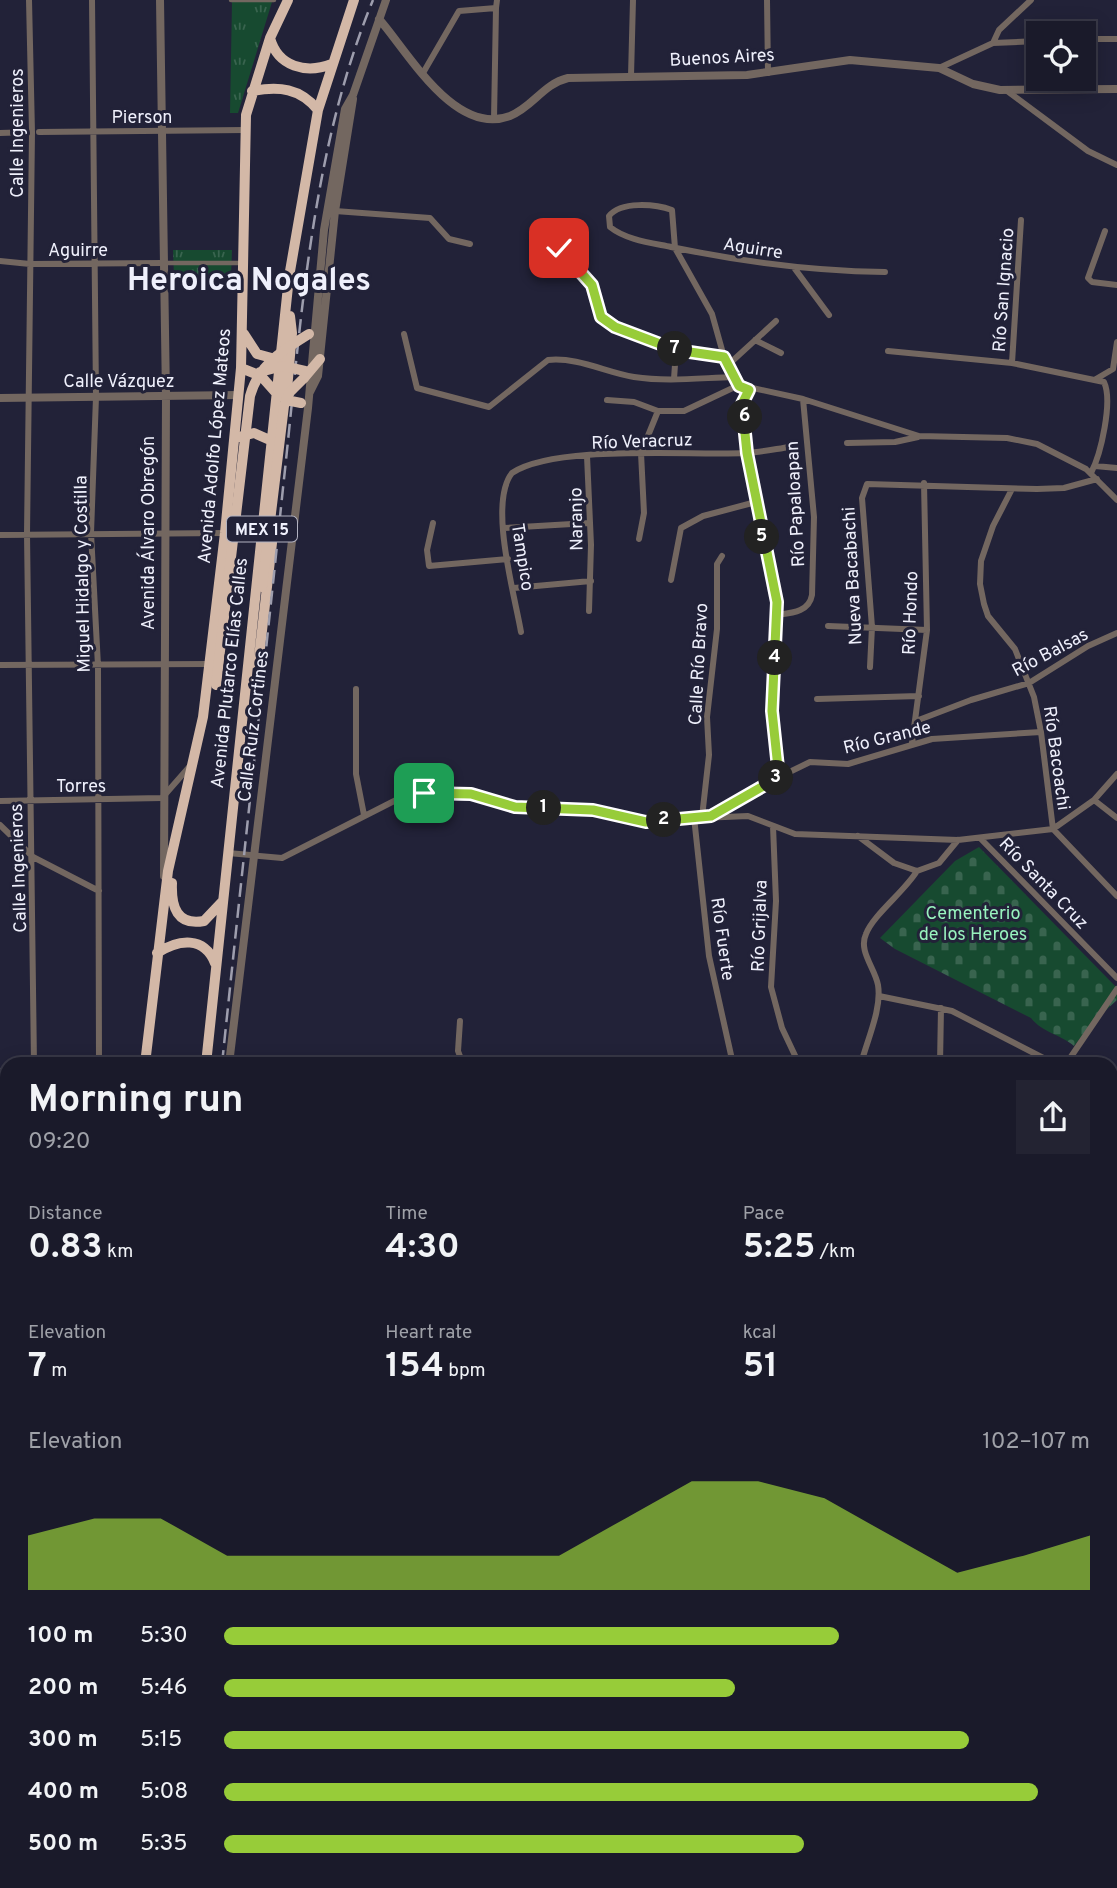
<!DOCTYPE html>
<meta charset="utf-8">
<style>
:root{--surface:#1a1a2a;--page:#232332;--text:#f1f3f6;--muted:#9fa1a8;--line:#383847;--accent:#97cc39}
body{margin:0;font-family:Overpass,sans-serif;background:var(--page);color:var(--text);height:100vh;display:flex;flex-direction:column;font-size:26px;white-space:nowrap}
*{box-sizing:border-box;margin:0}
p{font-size:23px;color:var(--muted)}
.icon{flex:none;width:38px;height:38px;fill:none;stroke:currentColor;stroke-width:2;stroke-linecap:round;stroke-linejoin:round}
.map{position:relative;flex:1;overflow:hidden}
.drawer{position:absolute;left:0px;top:1057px;width:1118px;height:831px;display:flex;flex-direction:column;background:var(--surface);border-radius:21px 21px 0 0;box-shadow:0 4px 18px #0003,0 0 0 2px var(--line)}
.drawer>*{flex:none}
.fabs{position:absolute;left:1026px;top:21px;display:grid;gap:14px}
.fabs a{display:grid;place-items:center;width:70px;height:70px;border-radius:0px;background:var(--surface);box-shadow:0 4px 18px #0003,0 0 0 2px var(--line);font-size:35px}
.pin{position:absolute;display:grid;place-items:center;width:60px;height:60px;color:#fff;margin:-30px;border-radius:14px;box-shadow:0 4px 10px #0006}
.km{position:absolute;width:35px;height:35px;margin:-18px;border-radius:50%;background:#222;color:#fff;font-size:19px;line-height:35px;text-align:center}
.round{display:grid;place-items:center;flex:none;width:74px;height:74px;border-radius:0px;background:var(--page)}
.head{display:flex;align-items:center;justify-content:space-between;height:119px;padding:0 28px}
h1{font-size:38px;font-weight:700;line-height:52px}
.stats{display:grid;grid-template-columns:repeat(3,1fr);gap:10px;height:119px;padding:7px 28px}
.stats div{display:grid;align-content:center}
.stats b{font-size:35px;font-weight:700}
.stats small{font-size:19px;font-weight:400}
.stats p{font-size:19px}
.chart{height:196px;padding:14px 28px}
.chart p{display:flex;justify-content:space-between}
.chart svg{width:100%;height:126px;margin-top:7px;fill:var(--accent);opacity:.7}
ul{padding:0 28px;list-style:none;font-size:23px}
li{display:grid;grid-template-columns:112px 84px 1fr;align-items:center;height:52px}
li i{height:18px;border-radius:9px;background:var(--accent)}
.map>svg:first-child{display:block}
.cemetery{fill:url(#cemetery-stones)}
.park{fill:url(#park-tufts)}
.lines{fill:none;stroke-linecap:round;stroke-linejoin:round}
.stream{stroke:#001617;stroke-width:2.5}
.pedestrian{stroke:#736760;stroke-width:4.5}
.minor{stroke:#736760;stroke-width:6}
.tertiary{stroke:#736760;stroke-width:8}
.trunk{stroke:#d3b8a7;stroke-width:10}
.rail{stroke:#9e9eae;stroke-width:2.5;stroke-dasharray:14 7;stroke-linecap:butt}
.trunk-bridge{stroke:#d3b8a7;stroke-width:10}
.route-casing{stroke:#fff;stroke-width:14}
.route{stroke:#97cc39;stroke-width:9}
.labels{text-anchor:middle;stroke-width:6;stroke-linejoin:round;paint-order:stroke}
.shield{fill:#222238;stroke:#b2b2c1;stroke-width:2}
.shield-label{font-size:16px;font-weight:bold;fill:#eff0fc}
.street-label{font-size:18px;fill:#eff0fc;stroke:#222238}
.park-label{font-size:18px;fill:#98f2be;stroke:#222238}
.town-label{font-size:32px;font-weight:bold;fill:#eff0fc;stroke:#222238}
</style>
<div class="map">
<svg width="1117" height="1888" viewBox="0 0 1117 1888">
<defs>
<pattern id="cemetery-stones" width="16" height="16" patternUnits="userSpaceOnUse" patternTransform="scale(1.75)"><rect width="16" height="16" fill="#174a30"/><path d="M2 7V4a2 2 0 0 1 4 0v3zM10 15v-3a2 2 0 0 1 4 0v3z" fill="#39644f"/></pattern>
<pattern id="park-tufts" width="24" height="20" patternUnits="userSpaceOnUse" patternTransform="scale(1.75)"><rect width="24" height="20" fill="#174a30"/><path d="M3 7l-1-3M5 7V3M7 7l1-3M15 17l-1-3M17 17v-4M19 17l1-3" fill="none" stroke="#39644f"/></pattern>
</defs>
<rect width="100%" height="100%" fill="#222238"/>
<!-- cemetery -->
<path class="cemetery" d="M979 847 1117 988V1000L1093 1022 1074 1046C1060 1034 1043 1033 1031 1018L895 949 880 938 955 861Z"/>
<!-- park -->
<path class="park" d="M232 2H272L238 113H230Z
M173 250H232L231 277 174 276Z"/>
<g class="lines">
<!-- stream -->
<path class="stream" d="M37 1887 95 1882"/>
<!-- pedestrian -->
<path class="pedestrian" d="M231 0H274
M164 263H241"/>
<!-- minor -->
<path class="minor" d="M29 0 32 132 27 534 34 1064
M92 0 96 397 91 533 98 666 99 1064
M767 0 768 73
M1031 0 999 30 993 43 1038 41
M1083 39H1117
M939 68 993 43
M423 73 459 11 496 8 497 0
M631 76 633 0
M1006 90 1088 151 1117 165
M494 119 496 8
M39 132 245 130
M0 133 32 132
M335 211 430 218 449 239 470 244
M1105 231 1088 278 1092 282 1117 285
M559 249 592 285 601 317 615 327 676 350 724 357
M0 261 30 264 163 263
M795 269 829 315
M885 272C812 271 743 262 671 247 652 243 626 240 610 227L609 216C621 201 655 204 672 210L675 248 712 314 724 357 739 385 803 399 919 436 1007 438 1037 444 1086 469 1117 500
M404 334 417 388 489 407 548 360C578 357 605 372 634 377 667 382 700 378 733 377
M755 340 781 353
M888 351 1012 363 1104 382C1113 401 1101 454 1091 473
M1012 363 1021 220
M728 365 776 321
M674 379 676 350
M1096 379 1113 369 1117 342
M749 389 742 404 747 453 777 602 772 711 779 777
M607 400 634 402 658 411H684L739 385
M847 443 895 442 918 437
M587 456 591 545 589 611
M1095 466 1117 468
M1012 489 993 526 981 561 980 584 984 604 988 616 1015 649 1034 697 1041 732 1053 829 1117 896
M433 523 427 550 429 566 508 559
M504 528 589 523
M0 535 225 533
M639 539 644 513 641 453 658 411
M671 580 681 528 703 516 756 502
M514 588 591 581
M777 615C792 613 809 612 812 595L814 517 803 399
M828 626 927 630
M521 632C515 596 488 503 512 473 556 444 691 456 747 453 761 452 776 449 790 447
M0 665 210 664
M870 667 872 627 862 498 867 484 1037 489 1064 488 1097 479
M356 689V774L364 815
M817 699 919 696
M916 721 971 700 1029 683 1088 646 1117 633
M912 743 927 630 924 483
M1094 800 1117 818
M0 801 162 798 190 766
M713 814 740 796 810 762 848 764 932 739 1041 732
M694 817 709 956 733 1064
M702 817 709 755 707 717 717 629V564L722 556
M0 825 33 857 99 891
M773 826 776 901 771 987 782 1028 799 1064
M858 836 894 863 917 871 939 863 958 840
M980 838 1117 978
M228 853 282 858 400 798 450 791 515 807 593 810 631 821 748 816 795 834 958 840 1053 829 1094 800 1117 774
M879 996 952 1011 1055 1064
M460 1021 458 1051 463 1064
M861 1064C867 1040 882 1009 878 985 875 968 858 951 866 934 873 915 904 892 917 871
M940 1064 941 1008
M1066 1064 1117 989
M0 1071H7
M1111 1138 1117 1137
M0 1169H7
M0 1214 7 1209
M0 1271 7 1272
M1111 1296 1117 1307
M0 1494 7 1495
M1111 1697 1117 1699
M0 1721H7
M1111 1774H1117
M1111 1810H1117
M295 1881 297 1888
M392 1881 397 1888
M777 1881 786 1888
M344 1888 360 1881"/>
<!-- tertiary -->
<path class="tertiary" d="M160 0 166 397 164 876
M379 19C408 52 455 137 510 116 533 107 543 84 568 78L747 75 850 60 939 68 973 84 1000 90 1117 89
M310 392 318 376 335 211 353 99
M0 398 238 395
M229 1064 308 408 324 230 345 109 353 95 386 0
M217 1881 219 1888
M34 1888V1881
M116 1888 133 1881"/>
<!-- trunk -->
<path class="trunk" d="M270 38C278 67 306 74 332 64
M252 91C279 86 300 88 318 110
M244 334 257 354 279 360
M241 368 261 376 277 394
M304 378 320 359
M286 401 292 333 290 316
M239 437 254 433 272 441
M248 666 259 657 272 543
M172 883C171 907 177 926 204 921L222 902
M157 953C179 939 204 936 215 963
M145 1064 168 871 203 717 225 533 241 368 246 115 270 38 288 0
M206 1064 289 277 318 110 354 0
M104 1881 106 1888
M190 1881 192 1888"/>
<!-- rail -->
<path class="rail" d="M222 1064C242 872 263 680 283 488 301 325 310 153 373 0
M211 1881 214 1888"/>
<!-- trunk-bridge -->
<path class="trunk-bridge" d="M260 372 283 366 305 371
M286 400 301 403
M262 587 284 406 289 393 304 378
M216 685 250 396C259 364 282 351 309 334"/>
</g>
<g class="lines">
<!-- route casing -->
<g class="route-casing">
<path id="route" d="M424 793 471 794 515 807 593 810 646 822 711 816 779 777 772 711 777 602 747 453 742 404 749 390 739 386 724 357 676 350 615 327 601 317 592 285 559 248"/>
</g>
<!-- route -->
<use href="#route" class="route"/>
</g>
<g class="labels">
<!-- shield labels -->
<rect class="shield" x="227" y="516.5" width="70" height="25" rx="5"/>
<g class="shield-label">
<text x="262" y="535">MEX 15</text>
</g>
<!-- street labels -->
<g class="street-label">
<text transform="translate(722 57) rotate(-3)" y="6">Buenos Aires</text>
<text x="142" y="123">Pierson</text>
<text transform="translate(17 133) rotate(-90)" y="6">Calle Ingenieros</text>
<text transform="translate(753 248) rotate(9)" y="6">Aguirre</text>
<text x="78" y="256">Aguirre</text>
<text transform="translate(1003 290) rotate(-86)" y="6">Río San Ignacio</text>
<text x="119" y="387">Calle Vázquez</text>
<text transform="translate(642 441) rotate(-2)" y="6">Río Veracruz</text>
<text transform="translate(214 446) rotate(-85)" y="6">Avenida Adolfo López Mateos</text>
<text transform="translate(795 504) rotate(-93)" y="6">Río Papaloapan</text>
<text transform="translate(576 519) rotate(-91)" y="6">Naranjo</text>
<text transform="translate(148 533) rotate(-90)" y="6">Avenida Álvaro Obregón</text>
<text transform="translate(523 557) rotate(81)" y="6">Tampico</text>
<text transform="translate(82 574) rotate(-91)" y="6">Miguel Hidalgo y Costilla</text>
<text transform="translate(852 576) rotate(-93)" y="6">Nueva Bacabachi</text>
<text transform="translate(910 613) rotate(-88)" y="6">Río Hondo</text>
<text transform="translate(1050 652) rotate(-28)" y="6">Río Balsas</text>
<text transform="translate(698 664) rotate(-87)" y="6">Calle Río Bravo</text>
<text transform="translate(229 673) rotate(-84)" y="6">Avenida Plutarco Elías Calles</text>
<text transform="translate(253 726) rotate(-83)" y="6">Calle Ruíz Cortines</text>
<text transform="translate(887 737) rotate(-14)" y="6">Río Grande</text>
<text transform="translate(1057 758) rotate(82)" y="6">Río Bacoachi</text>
<text x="81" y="792">Torres</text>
<text transform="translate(18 868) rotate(-92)" y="6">Calle Ingenieros</text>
<text transform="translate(1044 883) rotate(46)" y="6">Río Santa Cruz</text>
<text transform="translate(759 926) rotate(-88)" y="6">Río Grijalva</text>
<text transform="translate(723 939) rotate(82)" y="6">Río Fuerte</text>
</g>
<!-- park labels -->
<g class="park-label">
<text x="973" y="919">Cementerio<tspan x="973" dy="21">de los Heroes</tspan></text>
</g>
<!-- town labels -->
<g class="town-label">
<text x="249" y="290">Heroica Nogales</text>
</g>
</g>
</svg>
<div class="fabs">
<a><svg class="icon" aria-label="locate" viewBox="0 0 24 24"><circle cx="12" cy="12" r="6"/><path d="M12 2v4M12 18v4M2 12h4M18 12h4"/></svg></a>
</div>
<div class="pin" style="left:424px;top:793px;background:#1e9e55"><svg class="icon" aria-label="arrive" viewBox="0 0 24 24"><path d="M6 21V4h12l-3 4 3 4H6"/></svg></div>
<div class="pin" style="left:559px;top:248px;background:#d93025"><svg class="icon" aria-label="check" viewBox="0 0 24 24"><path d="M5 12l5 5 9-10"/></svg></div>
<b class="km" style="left:544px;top:808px">1</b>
<b class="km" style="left:664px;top:820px">2</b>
<b class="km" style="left:776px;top:778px">3</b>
<b class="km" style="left:775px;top:658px">4</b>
<b class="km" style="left:762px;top:537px">5</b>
<b class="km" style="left:745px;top:417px">6</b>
<b class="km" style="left:675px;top:349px">7</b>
<section class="drawer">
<div class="head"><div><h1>Morning run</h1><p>09:20</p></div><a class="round"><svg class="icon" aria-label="share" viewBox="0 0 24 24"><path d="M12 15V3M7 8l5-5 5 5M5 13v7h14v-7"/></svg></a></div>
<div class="stats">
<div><p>Distance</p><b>0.83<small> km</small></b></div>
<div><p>Time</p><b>4:30</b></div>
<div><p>Pace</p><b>5:25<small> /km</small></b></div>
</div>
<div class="stats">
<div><p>Elevation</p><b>7<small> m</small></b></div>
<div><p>Heart rate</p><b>154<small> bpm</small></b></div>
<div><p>kcal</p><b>51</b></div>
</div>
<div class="chart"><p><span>Elevation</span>102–107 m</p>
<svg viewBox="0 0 160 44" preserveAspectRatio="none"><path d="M0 44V25L10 19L20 19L30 32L40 32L50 32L60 32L70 32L80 32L90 19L100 6L110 6L120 12L130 25L140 38L150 32L160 25V44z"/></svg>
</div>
<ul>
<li><b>100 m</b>5:30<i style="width:71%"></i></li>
<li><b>200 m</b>5:46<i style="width:59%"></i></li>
<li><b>300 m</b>5:15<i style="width:86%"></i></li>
<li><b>400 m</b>5:08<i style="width:94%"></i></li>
<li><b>500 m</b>5:35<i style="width:67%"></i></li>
</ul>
</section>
</div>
